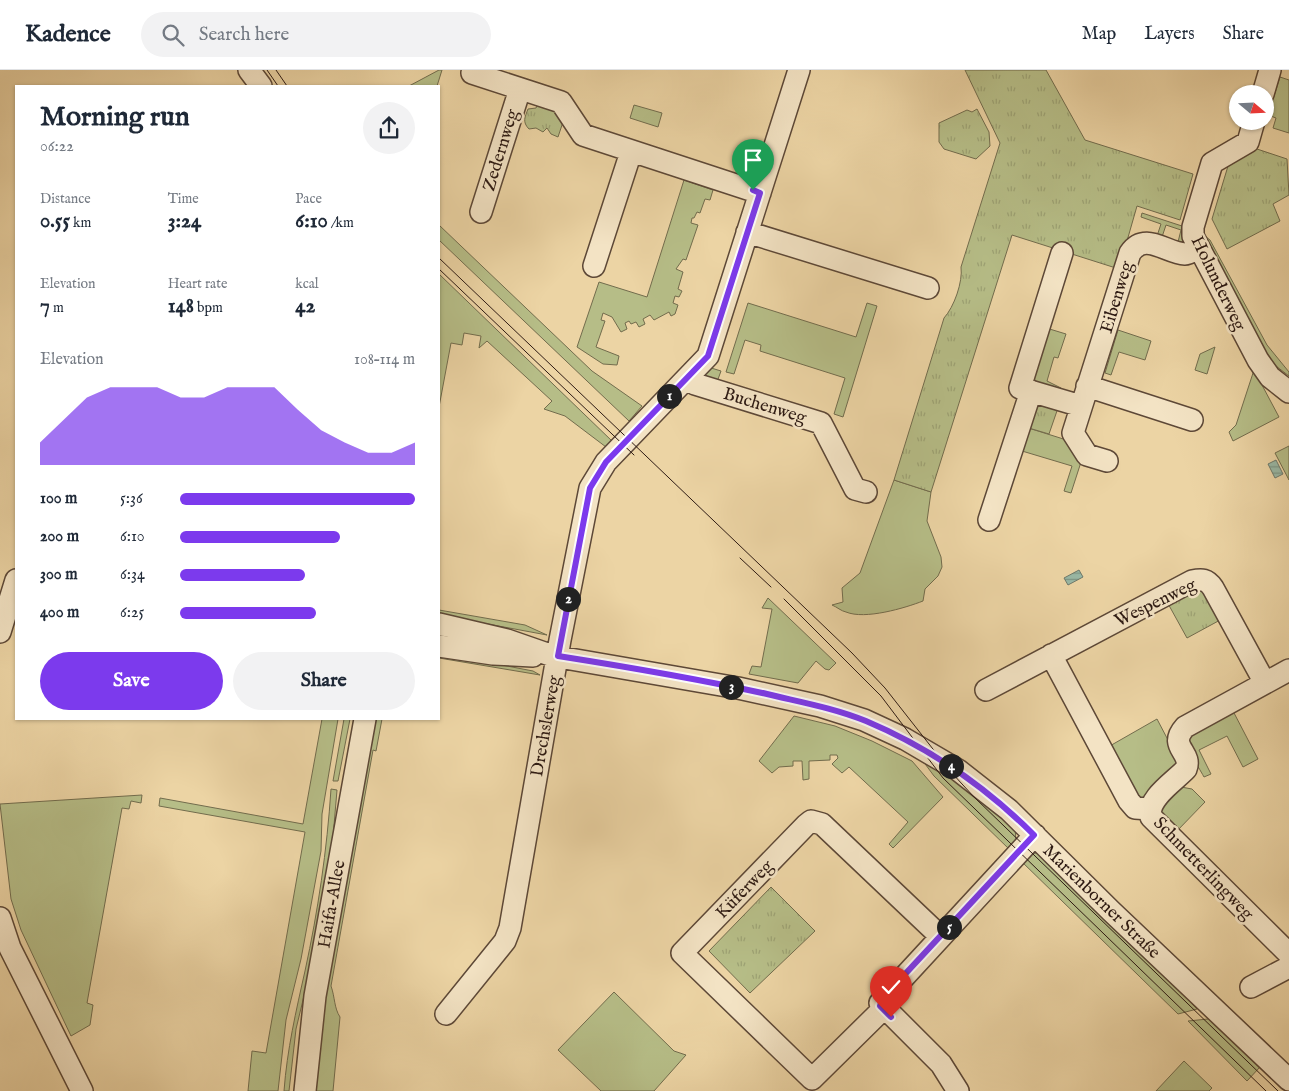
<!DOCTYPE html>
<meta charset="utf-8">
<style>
:root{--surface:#fff;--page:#f2f2f3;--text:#1f2937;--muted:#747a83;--line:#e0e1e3;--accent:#7c3aed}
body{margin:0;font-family:"IM FELL English",serif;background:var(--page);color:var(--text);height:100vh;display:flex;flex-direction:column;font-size:19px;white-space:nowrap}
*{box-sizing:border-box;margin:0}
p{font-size:16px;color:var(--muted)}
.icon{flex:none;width:28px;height:28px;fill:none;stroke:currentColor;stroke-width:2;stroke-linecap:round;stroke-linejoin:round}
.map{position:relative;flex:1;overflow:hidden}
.panel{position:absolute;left:15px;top:15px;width:425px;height:635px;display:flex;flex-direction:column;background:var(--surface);border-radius:0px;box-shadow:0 1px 4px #0004}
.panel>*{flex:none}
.needle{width:32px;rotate:109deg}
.buttons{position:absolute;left:1229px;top:15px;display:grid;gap:10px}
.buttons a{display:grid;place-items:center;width:45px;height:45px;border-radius:50%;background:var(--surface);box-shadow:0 1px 4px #0004;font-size:25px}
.pin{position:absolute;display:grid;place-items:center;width:42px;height:42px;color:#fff;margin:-51px -21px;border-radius:50% 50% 50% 0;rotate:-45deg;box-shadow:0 0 5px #0007}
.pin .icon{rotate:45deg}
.km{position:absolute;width:25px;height:25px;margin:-12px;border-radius:50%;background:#222;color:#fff;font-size:14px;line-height:25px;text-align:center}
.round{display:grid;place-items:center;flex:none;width:52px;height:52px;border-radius:26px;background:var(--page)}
.summary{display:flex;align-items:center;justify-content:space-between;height:85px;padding:0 25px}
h1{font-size:28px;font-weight:700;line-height:38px}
.stats{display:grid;grid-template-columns:repeat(3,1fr);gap:8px;height:85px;padding:5px 25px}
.stats div{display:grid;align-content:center}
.stats b{font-size:21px;font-weight:700}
.stats small{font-size:14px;font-weight:400}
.stats p{font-size:14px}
.chart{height:140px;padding:10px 25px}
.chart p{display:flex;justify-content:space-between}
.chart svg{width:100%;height:90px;margin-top:5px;fill:var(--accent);opacity:.7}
.action{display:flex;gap:10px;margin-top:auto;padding:10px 25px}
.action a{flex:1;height:58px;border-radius:30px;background:var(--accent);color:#fff;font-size:20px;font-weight:700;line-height:58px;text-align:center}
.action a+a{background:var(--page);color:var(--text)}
ul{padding:0 25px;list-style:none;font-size:16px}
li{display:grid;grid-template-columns:80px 60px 1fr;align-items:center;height:38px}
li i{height:12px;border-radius:6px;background:var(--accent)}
header{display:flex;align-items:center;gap:30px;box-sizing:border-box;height:70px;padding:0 25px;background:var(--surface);border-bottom:1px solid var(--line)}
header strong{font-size:24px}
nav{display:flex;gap:28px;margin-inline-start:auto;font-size:18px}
.search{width:350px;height:45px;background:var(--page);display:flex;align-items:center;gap:12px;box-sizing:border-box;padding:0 18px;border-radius:28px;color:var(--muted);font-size:19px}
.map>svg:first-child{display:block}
.green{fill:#b6bd87;stroke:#726c4d}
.park{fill:url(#park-tufts);stroke:#726c4d}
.water{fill:url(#water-rules);stroke:#6e796b}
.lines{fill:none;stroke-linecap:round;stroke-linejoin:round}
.minor-casing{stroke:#5d4837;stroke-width:24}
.minor{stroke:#f3e3c4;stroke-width:21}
.tram{stroke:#2d1a13;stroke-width:1}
.route-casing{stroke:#fff;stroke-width:10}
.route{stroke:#7c3aed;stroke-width:6}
.labels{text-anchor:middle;stroke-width:5;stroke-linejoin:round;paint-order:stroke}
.street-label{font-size:18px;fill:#2d1a13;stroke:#f3e3c4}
</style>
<header>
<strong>Kadence</strong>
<div class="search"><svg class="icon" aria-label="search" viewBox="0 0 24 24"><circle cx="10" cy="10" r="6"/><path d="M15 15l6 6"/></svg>Search here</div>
<nav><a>Map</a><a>Layers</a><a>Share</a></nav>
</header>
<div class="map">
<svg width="1289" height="1021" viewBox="0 0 1289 1021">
<defs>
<pattern id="park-tufts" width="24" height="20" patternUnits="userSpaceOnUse" patternTransform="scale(1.25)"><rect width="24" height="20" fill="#b6bd87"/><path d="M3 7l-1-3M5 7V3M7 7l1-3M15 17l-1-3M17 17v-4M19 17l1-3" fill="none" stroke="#9da274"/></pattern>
<pattern id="water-rules" width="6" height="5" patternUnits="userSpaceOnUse" patternTransform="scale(1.25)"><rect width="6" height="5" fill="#99b8a5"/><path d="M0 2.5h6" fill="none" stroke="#7d9585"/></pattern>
</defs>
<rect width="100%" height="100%" fill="#ecd4a4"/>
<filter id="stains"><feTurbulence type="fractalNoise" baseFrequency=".004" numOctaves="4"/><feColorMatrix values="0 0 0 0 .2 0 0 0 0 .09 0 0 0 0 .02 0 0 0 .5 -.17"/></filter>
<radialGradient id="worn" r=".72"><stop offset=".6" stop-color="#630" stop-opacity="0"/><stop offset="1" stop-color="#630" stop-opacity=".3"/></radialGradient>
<!-- green -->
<path class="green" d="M439 0H442L437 16H409Z
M1280 7 1289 10V63L1273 58 1276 48 1268 45Z
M634 35 662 43 658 57 630 48Z
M684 110 713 120 710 130 705 129 700 143 697 142 694 148H692L691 153 698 155 686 190 683 189 676 199 683 202 678 219 682 221 679 227 675 226 673 233 678 235 675 244 671 246 669 242 654 250 650 245 643 249 645 254 639 257 636 252 631 254 629 251 625 253 627 259 621 262 612 247 603 243 601 250 605 251 596 277 619 286 617 295 603 294 577 277 599 212 647 227Z
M1142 143 1185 157 1186 171 1178 172 1181 160 1166 155 1162 167 1157 166 1161 154 1141 147Z
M439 155 592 301 642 336 629 351 439 170Z
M1205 166 1210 170 1267 275 1289 302V306L1272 293Z
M439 204 612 371 606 377 565 346 544 339 552 331 487 271 479 278 481 266 464 263 462 275 451 273 439 337Z
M748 233 856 267 867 233 877 236 843 347 834 344 845 308 760 281 761 275 745 270 734 304 726 302Z
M1043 257 1066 264 1058 288 1054 287 1047 311 1061 318 1059 323 1029 314Z
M1118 260 1151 271 1145 290 1119 282 1111 305 1105 303Z
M1215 277 1207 304 1195 300 1200 284Z
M708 297 721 301 717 312 697 308Z
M1254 300 1279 347 1233 371 1229 362 1236 355Z
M1022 356 1073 372 1082 389 1071 423 1064 421 1072 396 1022 381Z
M1289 376V410L1275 383Z
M894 410 931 422 927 451 941 487 942 497 938 506 925 519 923 531C905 538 865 550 846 542 841 541 837 537 832 535L843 532 842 518 860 503Z
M768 528 836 593 829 600 825 599 816 591 798 613 749 604 752 596 761 597 772 539 762 538Z
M439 540 525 555 547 565 439 545Z
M439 583 533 601 540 605 439 588Z
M1233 641 1258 689 1243 697 1227 666 1199 680 1211 704 1204 707C1197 694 1185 679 1190 664Z
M794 646 835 656 872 671 912 691 943 727 893 778 889 774 908 752 849 697 842 703 832 694 838 688 837 685H830V690L809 691V709L803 710 802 691H793V696L779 697 772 703 759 691Z
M322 649H338L322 744 321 781 301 889 286 950 278 1021H248L252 981 266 983 305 762 159 736 160 728 303 754Z
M344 649H350L338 711H333Z
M372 649H382L376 681 373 680 331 916C335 927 334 938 340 947L333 1021H312L325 914Z
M1157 649 1179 691 1143 728H1140L1108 677Z
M920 687 970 718 1015 757 1016 771 1010 780 934 706Z
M1181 717 1192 719 1205 732 1175 763 1161 742 1162 736Z
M331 719 337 720 332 779 310 901 296 959 289 1021H284C287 980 296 941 305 901 318 841 327 780 331 719Z
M142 725 141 733 131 731 129 739 122 738 87 933 93 935 90 955 71 966 21 860 11 829 0 734Z
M1037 783 1044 785 1199 927 1192 934 1197 939 1178 944 1020 790 1030 784Z
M614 922 674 981 686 985 654 1021H601L558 980Z
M1215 942 1259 994 1260 997 1247 1011 1188 951 1208 949Z
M1184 991 1212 1018 1209 1021H1156Z"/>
<!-- park -->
<path class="park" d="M965 0H1046L1085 70 1193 104 1180 150 1137 136 1119 199 1012 165 931 422 894 410 944 248C954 237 963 212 961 197L1000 73Z
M538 34 542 38 544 36 554 40 563 52 558 67 551 64 547 58 543 62 536 58 529 59C522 52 525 47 528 39L536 38Z
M977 39 989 62 990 76 976 89 944 79 939 72V53L967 40 972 42Z
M1257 79 1287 89 1289 125 1273 134 1280 151 1227 179 1212 149 1228 96Z
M1034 332 1059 335 1049 364 1022 356Z
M1202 516 1222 549 1187 568 1166 530Z
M771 817 815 861 750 923 709 881Z"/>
<!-- water -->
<path class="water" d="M1276 390 1283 404 1275 408 1268 394Z
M1079 500 1083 507 1068 515 1064 508Z"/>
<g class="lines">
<!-- minor casing -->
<g class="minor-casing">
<path id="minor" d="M249 0 261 16
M472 3 561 32 583 65 760 123
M1263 24 1270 0
M1254 51 1248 72 1212 93 1193 157V166L1258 290 1270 307 1289 322
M481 142 520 19
M747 162 928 218
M1062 183 1020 318 1081 336
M594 196 631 82
M686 309 695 314 821 353 855 419 866 422
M1087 316 1192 350
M1107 391 1087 385 1073 363 1130 183C1145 161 1166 183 1185 184 1189 184 1195 180 1199 178
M989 450 1031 321
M439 554 507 570 553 586 738 618 820 636 864 650 905 669 958 700 1009 740 1111 841 1289 1010
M0 562 16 510
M439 576 493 584 533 586
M1051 585 1129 731 1135 738 1150 739
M1289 600 1185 657C1167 677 1193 682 1186 699 1175 711 1146 729 1151 747L1289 884
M986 620 1192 511C1202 509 1207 509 1213 518L1265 613
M0 848 10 878 82 1021
M1251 917 1289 897
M883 939 812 1009 682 883 806 755 811 751 822 754 940 866
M446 944 505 871 510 858 560 570 590 418 606 392 708 286 799 0
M305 1021 315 926 365 649
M958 1021 941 994 880 933 1035 765"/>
</g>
<!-- minor -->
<use href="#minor" class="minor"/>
<!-- tram -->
<path class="tram" d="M267 0 278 16
M276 0 287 16
M439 188 852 583 885 618 951 702 974 727 1278 1021
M439 199 634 385
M740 488 771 517
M784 529 881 626 943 708 1266 1021"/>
</g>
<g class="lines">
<!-- route casing -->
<g class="route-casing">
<path id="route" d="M753 120 760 123 708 286 606 392 590 418 558 586C628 597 698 609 767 624 800 632 834 638 866 651 930 678 985 716 1034 765L882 929 880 936 891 947"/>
</g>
<!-- route -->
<use href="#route" class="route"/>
</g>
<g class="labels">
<!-- street labels -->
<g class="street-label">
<text transform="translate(500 80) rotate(-73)" y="6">Zedernweg</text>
<text transform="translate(1219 213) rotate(64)" y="6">Holunderweg</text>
<text transform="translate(1116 227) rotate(-73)" y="6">Eibenweg</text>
<text transform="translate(765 335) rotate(17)" y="6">Buchenweg</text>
<text transform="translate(1155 532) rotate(-26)" y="6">Wespenweg</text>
<text transform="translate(545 656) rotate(-80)" y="6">Drechslerweg</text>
<text transform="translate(1204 798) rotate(46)" y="6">Schmetterlingweg</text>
<text transform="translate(744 819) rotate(-46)" y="6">Küferweg</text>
<text transform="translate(1102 831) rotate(44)" y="6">Marienborner Straße</text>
<text transform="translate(331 834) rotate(-80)" y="6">Haifa-Allee</text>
</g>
</g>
<rect width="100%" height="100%" filter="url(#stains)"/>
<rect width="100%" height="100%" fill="url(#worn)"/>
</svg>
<div class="buttons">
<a><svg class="needle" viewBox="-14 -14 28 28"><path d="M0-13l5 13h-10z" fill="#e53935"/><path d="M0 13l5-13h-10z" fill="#747a83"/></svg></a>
</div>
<div class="pin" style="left:753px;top:120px;background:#1e9e55"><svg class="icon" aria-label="arrive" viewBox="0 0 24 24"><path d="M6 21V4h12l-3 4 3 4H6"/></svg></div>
<div class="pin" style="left:891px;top:947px;background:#d93025"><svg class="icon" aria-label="check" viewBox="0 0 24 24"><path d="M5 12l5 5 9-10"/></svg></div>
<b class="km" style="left:669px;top:326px">1</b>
<b class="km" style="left:568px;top:529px">2</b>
<b class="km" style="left:731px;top:617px">3</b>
<b class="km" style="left:951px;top:696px">4</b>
<b class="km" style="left:949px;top:857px">5</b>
<section class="panel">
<div class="summary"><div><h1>Morning run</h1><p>06:22</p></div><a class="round"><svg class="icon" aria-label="share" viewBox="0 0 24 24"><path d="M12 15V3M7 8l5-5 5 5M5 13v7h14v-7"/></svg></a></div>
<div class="stats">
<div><p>Distance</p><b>0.55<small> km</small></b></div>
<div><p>Time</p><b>3:24</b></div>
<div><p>Pace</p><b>6:10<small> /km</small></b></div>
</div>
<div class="stats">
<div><p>Elevation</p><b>7<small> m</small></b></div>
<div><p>Heart rate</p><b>148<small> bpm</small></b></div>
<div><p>kcal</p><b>42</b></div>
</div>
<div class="chart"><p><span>Elevation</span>108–114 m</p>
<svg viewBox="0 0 160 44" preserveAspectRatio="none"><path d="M0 44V33L10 22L20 11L30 6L40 6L50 6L60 11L70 11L80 6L90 6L100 6L110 17L120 27L130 33L140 38L150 38L160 33V44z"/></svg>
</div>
<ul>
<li><b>100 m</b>5:36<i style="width:100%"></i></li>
<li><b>200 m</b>6:10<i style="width:68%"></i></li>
<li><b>300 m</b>6:34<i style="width:53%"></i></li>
<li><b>400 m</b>6:25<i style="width:58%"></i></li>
</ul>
<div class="action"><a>Save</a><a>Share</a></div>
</section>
</div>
